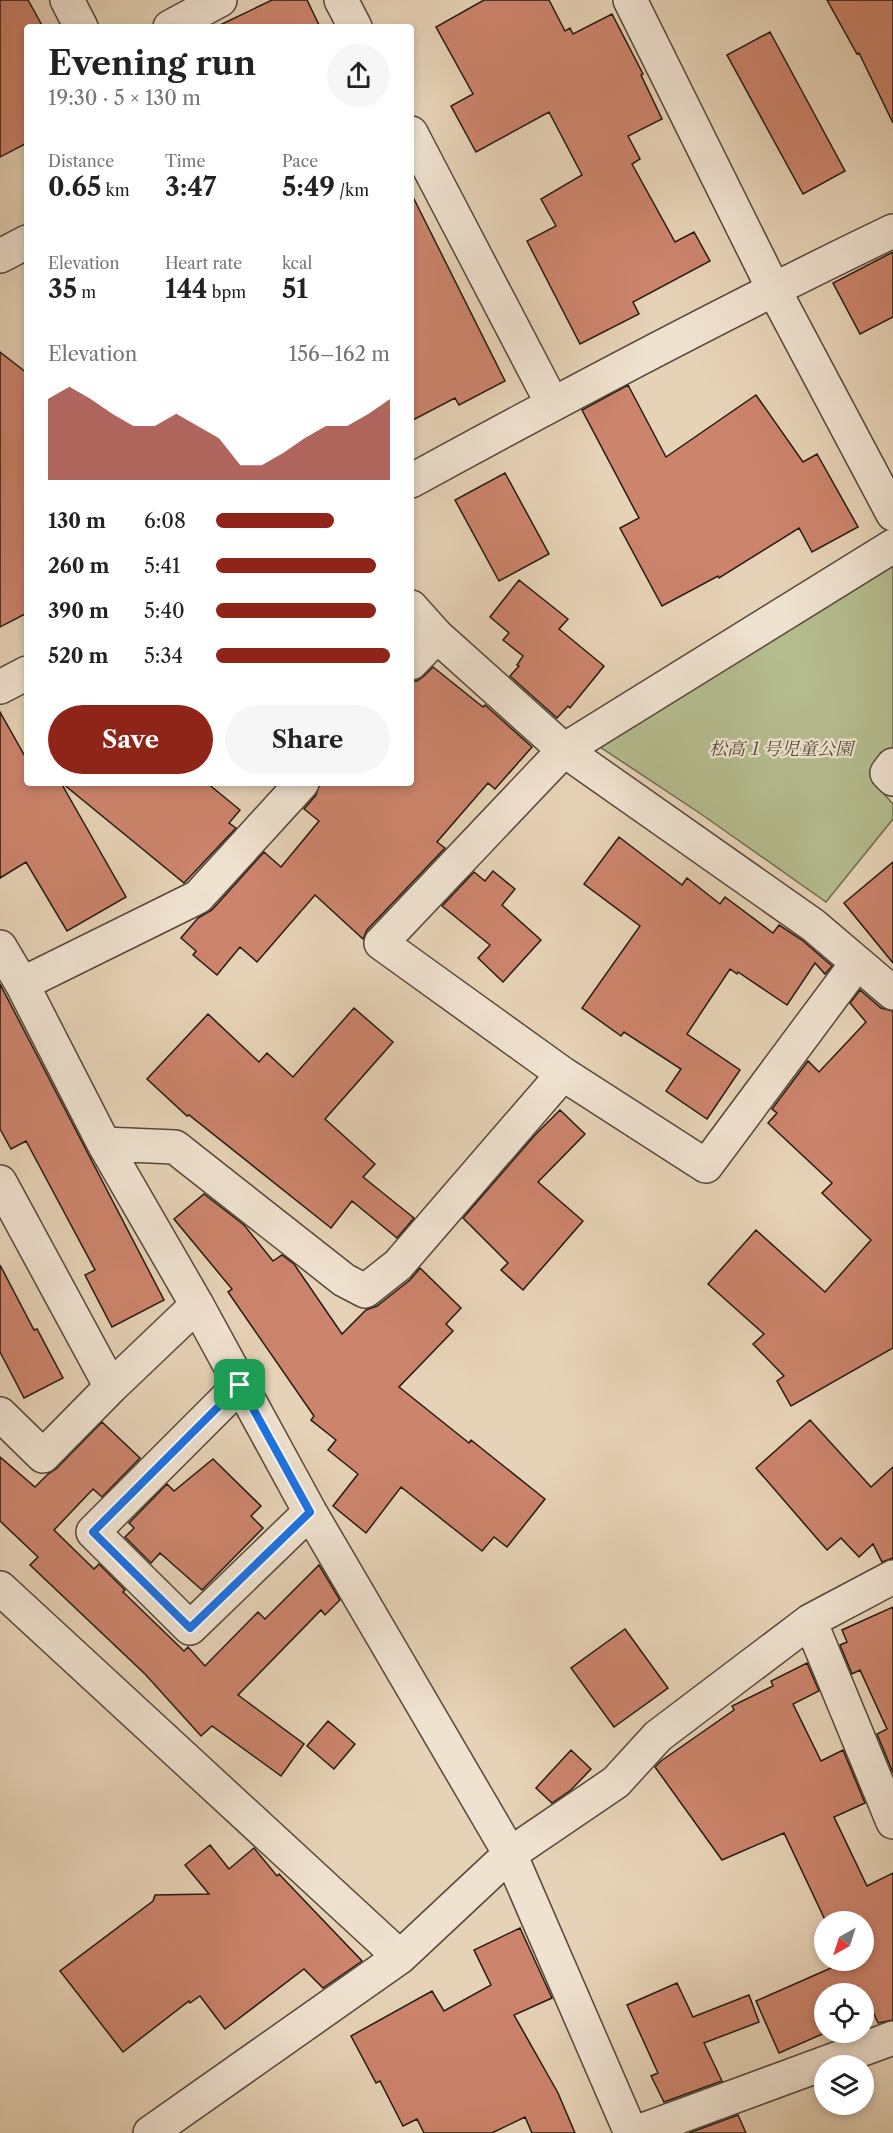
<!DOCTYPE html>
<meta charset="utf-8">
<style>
:root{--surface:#fff;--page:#f6f6f6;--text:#222;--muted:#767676;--accent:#8f2418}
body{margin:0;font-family:"Libre Caslon Text","Noto Serif JP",serif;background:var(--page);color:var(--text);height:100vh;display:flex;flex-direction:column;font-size:22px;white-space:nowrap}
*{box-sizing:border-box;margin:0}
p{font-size:20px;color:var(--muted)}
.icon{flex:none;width:33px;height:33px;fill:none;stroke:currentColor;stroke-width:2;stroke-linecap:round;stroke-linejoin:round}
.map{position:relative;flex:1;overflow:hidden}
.panel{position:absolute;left:24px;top:24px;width:390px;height:762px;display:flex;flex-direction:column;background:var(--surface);border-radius:6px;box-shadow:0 3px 9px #0003}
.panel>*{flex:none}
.needle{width:39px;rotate:219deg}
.buttons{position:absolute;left:814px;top:1911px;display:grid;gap:12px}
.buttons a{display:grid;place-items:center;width:60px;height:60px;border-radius:50%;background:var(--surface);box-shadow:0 3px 9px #0003;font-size:30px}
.pin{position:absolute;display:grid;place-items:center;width:51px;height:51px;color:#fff;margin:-26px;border-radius:12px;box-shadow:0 3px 9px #0006}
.round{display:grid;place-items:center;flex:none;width:63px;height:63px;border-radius:32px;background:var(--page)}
.headline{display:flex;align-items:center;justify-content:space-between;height:102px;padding:0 24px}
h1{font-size:33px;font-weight:700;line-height:45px}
.metrics{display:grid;grid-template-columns:repeat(3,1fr);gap:9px;height:102px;padding:6px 24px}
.metrics div{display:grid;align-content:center}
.metrics b{font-size:26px;font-weight:700}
.metrics small{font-size:16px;font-weight:400}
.metrics p{font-size:16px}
.chart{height:168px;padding:12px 24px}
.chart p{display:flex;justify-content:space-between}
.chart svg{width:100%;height:108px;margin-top:6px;fill:var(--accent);opacity:.7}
.action{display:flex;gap:12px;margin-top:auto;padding:12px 24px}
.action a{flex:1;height:69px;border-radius:36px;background:var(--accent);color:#fff;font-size:24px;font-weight:700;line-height:69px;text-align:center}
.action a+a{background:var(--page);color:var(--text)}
ul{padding:0 24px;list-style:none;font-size:20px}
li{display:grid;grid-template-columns:96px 72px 1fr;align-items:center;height:45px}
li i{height:15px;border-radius:8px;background:var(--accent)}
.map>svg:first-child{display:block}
.green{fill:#b4bc8e;stroke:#6c6b50;stroke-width:1.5}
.building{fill:#cc846c;stroke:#251a11;stroke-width:1.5}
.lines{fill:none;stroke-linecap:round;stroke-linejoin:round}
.minor-casing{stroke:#55483a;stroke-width:36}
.minor{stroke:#efe2d0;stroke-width:33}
.route-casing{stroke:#fff;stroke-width:12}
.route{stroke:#1a73e8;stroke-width:8}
.labels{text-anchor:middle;stroke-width:4.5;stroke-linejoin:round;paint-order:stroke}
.park-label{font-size:18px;font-style:italic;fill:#504b36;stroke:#efe2d0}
</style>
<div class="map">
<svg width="893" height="2133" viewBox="0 0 893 2133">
<rect width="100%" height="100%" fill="#e6d2b6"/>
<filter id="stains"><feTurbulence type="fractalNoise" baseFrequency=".00333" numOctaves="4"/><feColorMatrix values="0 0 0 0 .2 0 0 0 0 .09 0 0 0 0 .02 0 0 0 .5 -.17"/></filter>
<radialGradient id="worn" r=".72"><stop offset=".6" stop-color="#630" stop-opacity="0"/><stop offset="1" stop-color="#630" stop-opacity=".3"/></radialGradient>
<!-- green -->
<path class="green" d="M893 565V755L874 783 893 804V819L826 902 701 814 597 745Z"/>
<!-- building -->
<path class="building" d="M0 0H28L43 27H27V143L0 157Z
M272 0H307L320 27H216Z
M484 0H549L565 31 570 28 573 34 612 14 643 74 641 75 662 119 628 136 640 159 632 164 675 242 694 232 710 261 633 302 639 314 580 344 527 241 556 226 541 199 582 175 549 112 476 152 451 106 473 94 436 27Z
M827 0H893V123L859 53 857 54Z
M770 32 845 171 803 194 727 55Z
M411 193 505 381 459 405 455 398 411 421Z
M893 252V317L860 334 833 283Z
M0 352 27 373V613L0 627Z
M628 385 666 457 756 395 803 462 817 454 858 527 812 552 799 528 719 578 718 576 662 606 620 528 639 518 582 410Z
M505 473 549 554 499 581 455 500Z
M519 580 568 619 559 629 604 666 570 708 568 706 557 718 510 676 519 666 517 665 523 656 503 640 509 633 490 617Z
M433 667 483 707 485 705 532 747 495 789 488 783 437 842 445 848 367 930 363 939 315 895 257 962 240 947 217 975 193 955 196 951 181 938 198 918 212 910 264 852 281 867 319 821 304 809 316 795 320 783H411V681H417L424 676Z
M0 712 27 760V783H61L126 897 67 931 26 862 0 878Z
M62 783H207L240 810 229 823 236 828 184 883Z
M619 837 682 885 687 878 720 904 725 897 773 933 779 925 802 940 832 966 825 974 815 963 787 1005 738 972 737 974 730 969 687 1034 740 1070 707 1119 666 1091 681 1069 624 1032 621 1036 582 1008 640 926 584 884Z
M893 862V963L844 903Z
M493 871 515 889 502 905 541 940 503 982 478 958 490 945 442 906 474 872 485 881Z
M0 984 164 1300 112 1327 85 1275 95 1270 26 1141 11 1149 0 1129Z
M860 990 881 1008 893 1011V1348L791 1406 777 1381 784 1376 753 1344 764 1334 708 1284 756 1230 825 1292 871 1240 822 1193 832 1183 768 1123 777 1113 772 1109 808 1061 819 1072 866 1022 850 1003Z
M354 1008 393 1042 325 1119 375 1164 363 1177 414 1218 397 1238 352 1201 331 1228 189 1115 187 1116 147 1079 208 1014 259 1062 267 1053 293 1077Z
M560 1110 585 1134 538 1182 583 1221 523 1290 501 1270 508 1263 463 1218 535 1135Z
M204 1194 244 1225 273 1261 282 1255 294 1264 342 1334 366 1310 377 1306 410 1280 420 1268 461 1308 446 1324 453 1331 399 1387 469 1443 471 1440 545 1499 507 1547 494 1537 482 1551 401 1487 366 1533 333 1506 358 1474 328 1450 336 1440 311 1420 314 1416 228 1292 232 1289 174 1219Z
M0 1265 34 1330 37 1329 63 1378 24 1398 0 1352Z
M810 1420 871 1487 893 1467V1558L882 1562 873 1544 859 1557 841 1538 827 1550 756 1468Z
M102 1422 140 1458 102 1497 93 1489 54 1530 94 1569 99 1564 125 1590 123 1592 184 1651 188 1647 205 1666 258 1612 265 1619 319 1565 340 1600 325 1615 321 1610 238 1695 304 1744 281 1776 212 1726 201 1736 145 1674 30 1565 38 1557 0 1521V1457L35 1487 48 1474 56 1469Z
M213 1459 261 1506 251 1516 263 1528 202 1590 160 1553 151 1563 125 1537 134 1528 129 1523 167 1484 174 1491Z
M893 1607V1773L877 1734 887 1729 860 1670 852 1674 840 1645 847 1642 842 1630Z
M625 1629 668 1688 614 1727 571 1668Z
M807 1663 819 1691 793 1704 821 1761 843 1750 865 1803 834 1817 867 1886 893 1873V2020L878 2023 873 2012 864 2016V1994H825V2032H827L779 2053 756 2001 849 1960H864V1922H826L784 1833 722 1860 655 1767 661 1761 734 1710 732 1706 773 1686 771 1681Z
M328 1721 355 1744 334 1769 307 1746Z
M571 1750 591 1769 571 1790 552 1803 536 1788Z
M210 1845 229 1869 254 1848 277 1876 279 1874 362 1961 323 1988 304 1969 225 2029 200 1996 190 2003 189 2001 123 2052 60 1971 153 1901 155 1895 209 1894 185 1865Z
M520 1928 552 1998 514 2015 558 2093 575 2133H532L525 2117 492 2133H424L417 2119 403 2126 380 2081 376 2083 351 2036 432 1991 444 2011 491 1985 474 1950Z
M677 1983 693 2017 749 1995 759 2022 704 2043 722 2081 664 2102 651 2076 658 2073 627 2005Z
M738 2115 746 2133H689Z"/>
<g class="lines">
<!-- minor casing -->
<g class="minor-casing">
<path id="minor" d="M67 0 81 27
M341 0 355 27
M630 0 773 288 893 514
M170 27 220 0
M411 133 552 403
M0 256 27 242
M411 481C570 394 730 309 893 231
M411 607 437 636 564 750 813 925 893 993
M411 663 437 636
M0 687 27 673
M893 765 887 773 893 779
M0 947 22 984 104 1144 197 1305 310 1512 510 1854 631 2133
M857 963 706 1166 563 1074 381 943 564 750 893 546
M22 984 198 897 302 783
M104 1144 175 1147 344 1280 365 1291 398 1265 563 1074
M0 1182 111 1387
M240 1385 93 1532 190 1628 310 1512
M0 1414 43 1456 111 1387 197 1305
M0 1588 400 1957
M810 1621 893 1822
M150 2133 400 1957 510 1854 616 1782 658 1736 810 1621 893 1577
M635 2133 893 2038"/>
</g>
<!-- minor -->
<use href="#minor" class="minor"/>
</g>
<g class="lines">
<!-- route casing -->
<g class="route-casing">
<path id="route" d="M240 1385 310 1512 190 1628 93 1532Z"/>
</g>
<!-- route -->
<use href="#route" class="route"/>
</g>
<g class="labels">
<!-- park labels -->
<g class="park-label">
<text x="781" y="755">松高１号児童公園</text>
</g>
</g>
<rect width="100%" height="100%" filter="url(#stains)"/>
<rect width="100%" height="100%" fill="url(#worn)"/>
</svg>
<div class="buttons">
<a><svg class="needle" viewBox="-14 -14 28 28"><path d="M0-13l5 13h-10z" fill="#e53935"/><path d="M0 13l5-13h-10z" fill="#767676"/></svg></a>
<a><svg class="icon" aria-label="locate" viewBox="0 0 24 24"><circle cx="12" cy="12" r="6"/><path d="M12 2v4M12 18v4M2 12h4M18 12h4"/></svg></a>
<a><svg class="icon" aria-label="layers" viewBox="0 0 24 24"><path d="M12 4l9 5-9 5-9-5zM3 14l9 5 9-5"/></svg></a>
</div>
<div class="pin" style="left:240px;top:1385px;background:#1e9e55"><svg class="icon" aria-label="arrive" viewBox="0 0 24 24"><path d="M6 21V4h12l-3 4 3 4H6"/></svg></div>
<section class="panel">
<div class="headline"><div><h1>Evening run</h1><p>19:30 · 5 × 130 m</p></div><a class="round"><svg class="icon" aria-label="share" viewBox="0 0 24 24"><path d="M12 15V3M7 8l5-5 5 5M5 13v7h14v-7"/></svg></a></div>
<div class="metrics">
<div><p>Distance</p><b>0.65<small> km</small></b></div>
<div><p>Time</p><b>3:47</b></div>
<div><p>Pace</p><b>5:49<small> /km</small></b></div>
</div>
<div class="metrics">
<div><p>Elevation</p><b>35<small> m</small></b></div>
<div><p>Heart rate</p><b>144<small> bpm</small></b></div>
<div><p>kcal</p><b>51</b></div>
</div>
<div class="chart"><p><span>Elevation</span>156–162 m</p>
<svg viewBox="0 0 160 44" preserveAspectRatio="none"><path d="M0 44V11L10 6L20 11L30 17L40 22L50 22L60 17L70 22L80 27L90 38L100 38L110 33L120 27L130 22L140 22L150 17L160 11V44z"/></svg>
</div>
<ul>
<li><b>130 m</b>6:08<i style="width:68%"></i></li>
<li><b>260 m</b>5:41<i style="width:92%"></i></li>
<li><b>390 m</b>5:40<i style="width:92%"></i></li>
<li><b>520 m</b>5:34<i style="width:100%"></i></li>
</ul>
<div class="action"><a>Save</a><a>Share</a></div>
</section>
</div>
